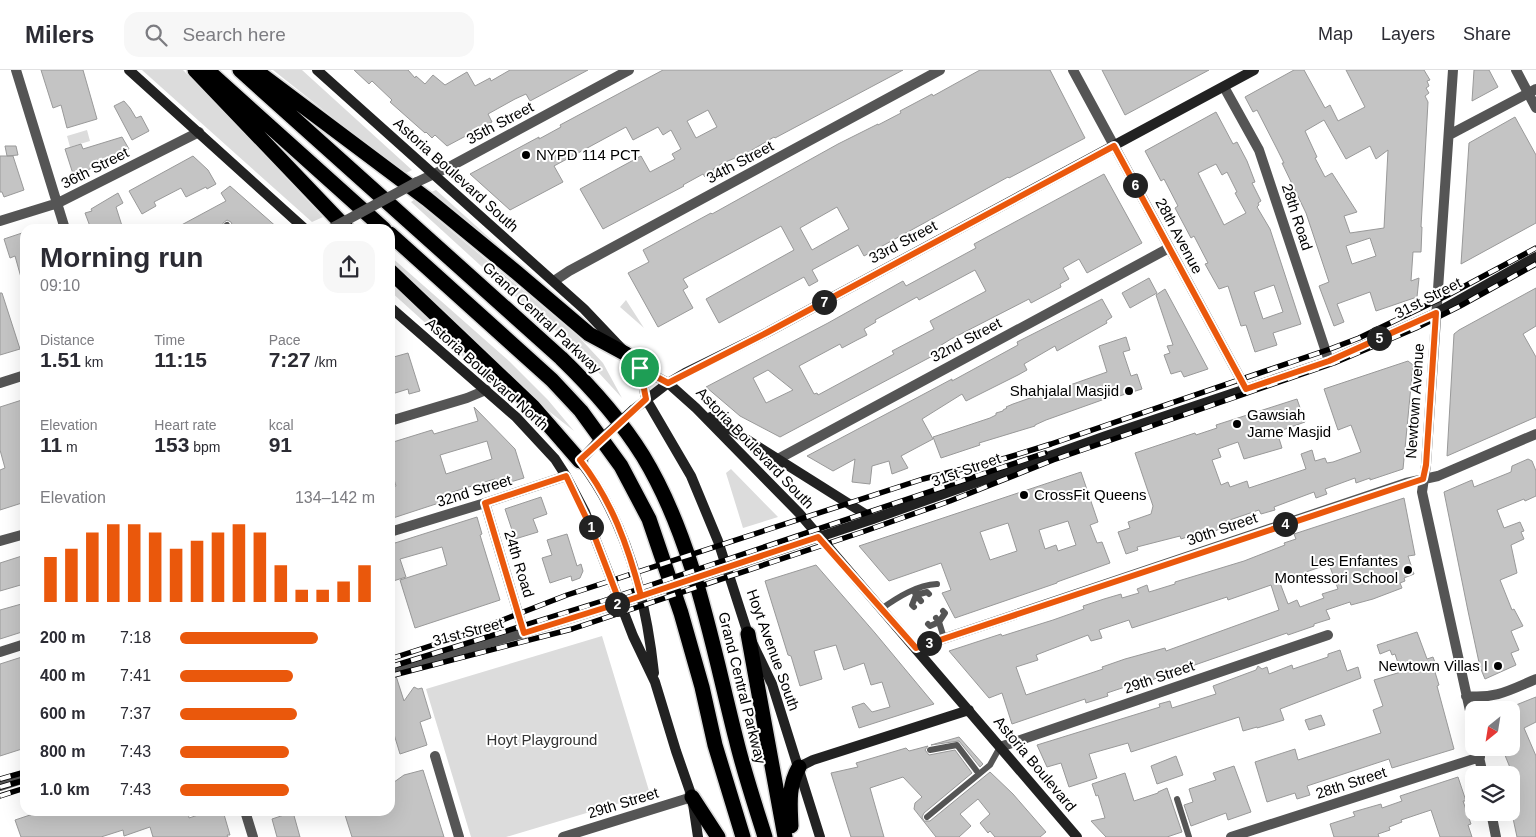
<!DOCTYPE html>
<meta charset="utf-8">
<style>
:root{--surface:#fff;--page:#f7f7f7;--text:#2b2b33;--muted:#7c7c81;--line:#e1e1e2;--accent:#ea580c}
body{margin:0;font-family:Arial,sans-serif;background:var(--page);color:var(--text);height:100vh;display:flex;flex-direction:column;font-size:19px;white-space:nowrap}
*{box-sizing:border-box;margin:0}
p{font-size:16px;color:var(--muted)}
.icon{flex:none;width:28px;height:28px;fill:none;stroke:currentColor;stroke-width:2;stroke-linecap:round;stroke-linejoin:round}
.map{position:relative;flex:1;overflow:hidden}
.panel{position:absolute;left:20px;top:154px;width:375px;height:592px;display:flex;flex-direction:column;background:var(--surface);border-radius:15px;box-shadow:0 5px 20px #0002}
.panel>*{flex:none}
.needle{width:32px;rotate:210deg}
.tools{position:absolute;left:1465px;top:631px;display:grid;gap:10px}
.tools a{display:grid;place-items:center;width:55px;height:55px;border-radius:10px;background:var(--surface);box-shadow:0 5px 20px #0002;font-size:25px}
.pin{position:absolute;display:grid;place-items:center;width:42px;height:42px;color:#fff;margin:-21px;border:2px solid #fff;border-radius:50%;box-shadow:0 1px 5px #0007}
.km{position:absolute;width:25px;height:25px;margin:-12px;border-radius:50%;background:#222;color:#fff;font-size:14px;line-height:25px;text-align:center}
.round{display:grid;place-items:center;flex:none;width:52px;height:52px;border-radius:15px;background:var(--page)}
.headline{display:flex;align-items:center;justify-content:space-between;height:85px;padding:0 20px}
h1{font-size:28px;font-weight:600;line-height:38px}
.figures{display:grid;grid-template-columns:repeat(3,1fr);gap:8px;height:85px;padding:5px 20px}
.figures div{display:grid;align-content:center}
.figures b{font-size:21px;font-weight:600}
.figures small{font-size:14px;font-weight:400}
.figures p{font-size:14px}
.chart{height:140px;padding:10px 20px}
.chart p{display:flex;justify-content:space-between}
.chart svg{width:100%;height:90px;margin-top:5px;stroke:var(--accent);stroke-width:6}
ul{padding:0 20px;list-style:none;font-size:16px}
li{display:grid;grid-template-columns:80px 60px 1fr;align-items:center;height:38px}
li i{height:12px;border-radius:6px;background:var(--accent)}
header{display:flex;align-items:center;gap:30px;box-sizing:border-box;height:70px;padding:0 25px;background:var(--surface);border-bottom:1px solid var(--line)}
header strong{font-size:24px}
nav{display:flex;gap:28px;margin-inline-start:auto;font-size:18px}
.search{width:350px;height:45px;background:var(--page);display:flex;align-items:center;gap:12px;box-sizing:border-box;padding:0 18px;border-radius:15px;color:var(--muted);font-size:19px}
.map>svg:first-child{display:block}
.green{fill:#dcdcdc}
.building{fill:#c4c4c4;stroke:#999;fill-rule:evenodd}
.lines{fill:none;stroke-linecap:round;stroke-linejoin:round}
.motorway-casing{stroke:#dbdbdb;stroke-width:18}
.service{stroke:#555;stroke-width:6}
.minor{stroke:#555;stroke-width:10}
.tertiary{stroke:#555;stroke-width:10}
.secondary{stroke:#222;stroke-width:10}
.motorway{stroke:#000;stroke-width:15}
.rail-casing{stroke:#000;stroke-width:5.5}
.rail{stroke:#fff;stroke-width:4;stroke-dasharray:11;stroke-linecap:butt}
.minor-bridge{stroke:#555;stroke-width:10}
.secondary-bridge{stroke:#222;stroke-width:10}
.route-casing{stroke:#fff;stroke-width:10}
.route{stroke:#ea580c;stroke-width:6}
.poi-dot{fill:#000;stroke:#fff;stroke-width:2}
.labels{text-anchor:middle;stroke-width:4;stroke-linejoin:round;paint-order:stroke}
.street-label{font-size:15px;fill:#000;stroke:#fff}
.poi-label{font-size:15px;fill:#000;stroke:#fff;text-anchor:start}
.park-label{font-size:15px;fill:#333;stroke:#fff}
</style>
<header>
<strong>Milers</strong>
<div class="search"><svg class="icon" aria-label="search" viewBox="0 0 24 24"><circle cx="10" cy="10" r="6"/><path d="M15 15l6 6"/></svg>Search here</div>
<nav><a>Map</a><a>Layers</a><a>Share</a></nav>
</header>
<div class="map">
<svg width="1536" height="767" viewBox="0 0 1536 767">
<rect width="100%" height="100%" fill="#fff"/>
<!-- green -->
<path class="green" d="M142 0H183C231 48 276 98 323 147L312 152Z
M273 0H302L412 100 404 104Z
M87 60 90 71 70 77 67 66Z
M436 120 544 217 429 123Z
M414 130 577 265 603 293 622 328 575 277 503 216 411 132Z
M390 186 509 291 548 330 574 361 532 328 390 191Z
M390 212 474 294 518 333 504 324 390 221Z
M626 230 644 258 620 237Z
M731 399 778 447 743 458 726 403Z
M602 566 650 724 506 767H471L426 619Z"/>
<!-- building -->
<path class="building" d="M41 0H83L97 49 67 58 61 35 53 38Z
M354 0H408L415 8 416 6 425 14 433 5 445 15 467 2 475 16 490 8 491 11 510 0H588L530 31 526 24 515 29 488 44 492 52 447 76 435 65 432 68 426 62 425 63 390 32 392 30 372 11 369 14Z
M663 0H903L775 68 774 67 747 83 723 93 713 99 714 102 705 107 703 104 683 115 684 116 603 159 580 119 641 86 650 102 675 89 672 84 681 79 671 60 663 65 658 57 633 70 626 57 554 96 563 112 510 140 470 104 539 67V69L561 57 560 55ZM708 40 717 57 696 68 687 51Z
M980 0H1050L1085 68 1009 108 1008 107 864 186 858 175 812 200 818 211 809 216 804 207 719 253 706 229 794 180 781 156 683 209 688 217 683 220 693 238 658 257 628 203 649 192 643 180 711 143 712 144 838 74 878 54V55L901 43 900 41 932 24 933 26ZM837 137 849 159 812 180 800 158Z
M1102 0H1209L1125 45Z
M1294 0H1304L1325 38 1330 35 1338 51 1365 37 1346 0H1424L1430 10 1427 11 1429 16 1426 18 1429 23 1425 26 1428 32 1421 157H1422L1421 182H1413L1411 211 1419 208 1417 227 1376 241 1370 222 1337 234 1344 252 1334 256 1319 216 1329 212 1306 143 1282 93H1284L1277 79 1257 40 1253 42 1245 27ZM1324 50 1346 89 1370 76 1376 89 1388 80 1384 158 1350 163 1344 146 1357 142 1332 103 1325 107 1315 88 1317 87 1305 61ZM1370 168 1376 186 1352 194 1346 176Z
M1474 0H1489L1498 17 1472 31Z
M124 31 130 38 136 48 141 46 149 61 132 70 114 36Z
M1216 42 1233 74 1237 72 1247 91 1255 112 1252 113 1261 131 1258 133 1259 135 1257 137 1270 159 1301 254 1273 263 1277 275 1255 282 1246 255 1241 256 1228 216 1219 219 1205 194 1208 193 1194 166 1191 168 1175 138 1178 136 1164 109 1161 111 1145 81ZM1216 94 1222 105 1227 102 1237 122 1235 123 1246 143 1224 155 1198 103ZM1274 215 1283 242 1263 249 1254 222Z
M1515 47 1536 85V153L1461 194 1469 73Z
M122 67 129 79 74 107 65 79 81 74 83 79Z
M5 76H16L18 85 7 86Z
M0 86H13L24 120 4 127 2 122H0Z
M193 86 208 100 216 114 207 119 206 117 186 127 181 118 154 132 156 136 142 144 129 121Z
M1104 104 1142 173 1087 203 1079 189 1063 198 1069 209 1060 214 1061 217 1031 233 1029 229 951 269 938 277 940 282 780 367 740 346 706 317 828 253 903 211 906 216 976 178 974 174ZM975 200 986 221 930 251 934 259 892 281 894 284 818 325 817 323 814 324 799 296 840 274 842 278 857 270 867 265 864 259 876 252 875 250 917 227 919 230ZM768 300 793 320 766 333 753 308Z
M230 116 279 159H234L231 152 227 150 223 153V159H174L226 131 221 123Z
M118 123 123 133 116 137 123 159H91L85 143 92 141 91 139Z
M25 162V211H22L15 186 10 188 4 169Z
M1149 208 1157 223 1130 238 1122 223Z
M1536 218V256L1523 264 1536 287V347L1447 386 1454 264 1459 260Z
M1165 219 1208 299 1184 307 1181 301 1171 304 1164 285 1170 283 1167 276 1173 275 1156 225Z
M0 223H2L20 279 0 285Z
M1102 229 1112 247 1106 251 1107 253 1057 281 1055 276 1024 294 1027 300 1018 305 966 331 962 324 922 349 933 369 901 386 908 398 892 404 889 391 872 396 870 414 852 412 855 389 833 401 807 386 939 316 952 309V311L1018 275 1017 272Z
M1126 267 1130 280 1123 282 1131 306 1137 304 1142 319 1116 327V325L1046 350 1035 355V356L979 373 980 375 941 388 933 367 990 348 996 345V343L1003 341V340L1007 338 1006 337 1013 334 1050 321 1051 324 1071 318 1070 315 1107 302 1099 276Z
M408 283 420 321 409 324 408 319 392 324 390 318V288Z
M1408 291 1413 295 1403 399 1370 410V408L1356 413 1355 408 1325 419 1327 424 1316 428 1314 422 1274 437 1275 440 1261 444 1259 440 1218 454 1220 459 1194 469 1193 465 1181 469 1180 466 1137 477 1138 480 1126 484 1118 462 1130 458 1128 452 1151 444 1153 436 1135 383 1195 363 1196 365 1217 358 1216 355 1297 329 1305 352 1277 362 1282 378 1244 389 1238 372 1218 379 1221 387 1212 390 1221 415 1228 412 1230 417 1247 411 1249 418 1306 399 1301 384 1312 380 1315 391 1325 388 1327 393 1333 392 1361 382 1351 355 1338 360 1324 319Z
M25 329V432L0 440V400L5 398 0 380V337Z
M474 337 515 379 524 408 497 416 495 409 475 415 440 426 442 432 390 449V418L396 416 390 396V373L432 360 434 364 478 351ZM487 371 492 389 446 404 440 385Z
M1528 389 1532 391 1536 401V426L1525 431 1524 429 1497 440 1504 458 1520 452 1524 461 1521 462 1524 469 1511 475 1517 503 1500 510 1512 540 1514 539 1523 556 1511 561 1519 580 1511 583 1516 595 1485 609 1480 597 1468 541 1444 422 1472 410 1474 417 1511 402 1512 396Z
M1081 402 1098 452 1090 455 1097 473 1102 472 1110 493 1057 512V513L955 548 942 523 951 520 941 493 889 511 859 476ZM1068 451 1076 475 1058 481 1056 475 1045 479 1039 460ZM1008 453 1017 481 990 490 980 462Z
M541 427 547 444 533 449 538 462 515 469 505 439Z
M1404 428 1415 485 1408 486 1414 504 1404 508 1405 511 1400 513 1402 518 1373 529 1351 535 1350 532 1326 540 1330 549 1314 554V556L1288 565 1287 563 1140 614V612L1107 623 1108 626 1086 633 1085 629 1012 654 1002 623 989 628 949 581 1001 564 1002 566 1053 550 1084 539 1083 536 1104 529 1121 524 1122 528 1139 523 1137 519 1147 515 1149 522 1175 514V512L1244 491 1285 475 1284 473 1296 469 1294 464ZM1329 494 1338 519 1322 524 1324 528 1300 537 1297 530 1288 534 1280 513 1307 504 1306 502ZM1271 515 1279 540 1166 581 1165 578 1125 589 1102 597 1103 599 1026 625 1016 597 1038 590 1036 585 1088 565 1091 571 1102 568 1099 560 1129 550 1132 558 1227 527 1228 530Z
M477 447 482 464 480 465 500 530 415 558 400 510 447 495 442 477 400 489 406 507 390 512V469L393 468 395 473Z
M567 464 577 496 581 494 583 501 580 508 572 511 571 506 550 513 542 488 552 485 547 470Z
M25 485V508L22 509 24 514 0 521V493Z
M816 495 875 563 934 634 859 658 852 637 864 633 872 642 890 637 882 612 871 615 864 593 844 600 836 575 814 581 822 609 800 616 791 586 788 585 765 511Z
M25 533V561L0 569V540Z
M1417 562 1427 589 1433 587 1437 598 1434 599 1439 615 1437 616 1454 679 1392 698 1389 689 1307 716 1310 725 1297 729 1295 723 1267 732 1255 692 1295 679 1298 690 1381 663 1373 640 1383 636 1374 610 1401 602 1395 584 1392 585 1390 580 1380 584 1377 575Z
M1340 580 1347 601 1358 597 1361 608 1280 639 1284 650 1271 654 1257 658V657L1243 661 1239 647 1131 682 1128 673 1089 684 1097 708 1069 717 1061 693 1047 697 1037 675 1160 637 1159 634 1170 631 1172 638 1216 624 1213 616 1256 600 1258 596 1262 599 1267 597 1269 604 1292 595 1293 599 1328 587V584Z
M25 586V635L22 636 25 645V678L0 686V594Z
M396 606 404 631 414 617 418 619 422 618 431 648 420 652 427 675 400 684 390 651V607Z
M1536 627V652L1524 658 1536 686V767H1517L1511 739V700L1502 678H1511V637Z
M1321 645 1325 655 1309 660 1305 650Z
M959 667 983 694 980 697 959 671 931 675Z
M928 676 925 680 929 685 955 680 972 703 924 743 922 747 924 751H930L990 702 1013 724 1046 762 1040 767H995L990 761 988 763 980 753 990 744 978 729 960 744 971 756 959 767H936L914 739 915 733 922 727 903 707 870 718 884 767H851L831 703 858 697 856 693 906 678 909 681Z
M1176 686 1183 705 1157 714 1151 696Z
M1234 696 1251 742 1228 750 1226 743 1191 756 1184 735 1193 732 1189 719 1216 710 1213 703Z
M423 700 444 767H352L345 745 350 741H390V715L404 705Z
M1125 703 1134 731 1158 723V722L1167 718 1182 762 1167 767H1106L1091 751 1105 748 1098 725 1096 726 1092 714Z
M1458 707 1466 731H1463L1471 754 1468 755 1472 767H1440L1431 740 1401 750 1402 752 1389 757 1390 760 1378 764 1379 767H1334L1330 754 1355 746 1353 742 1381 734 1382 738 1402 731 1400 726Z
M42 741H188L189 748 210 741H223L230 765H227L228 767H153L150 757 124 766 123 760 101 767H21L15 750Z
M293 742 300 767H277L272 749Z"/>
<g class="lines">
<!-- motorway casing -->
<g class="motorway-casing">
<path id="motorway" d="M195 0 347 159
M207 0 384 159
M240 0 561 288C592 318 620 349 643 386 694 470 712 575 736 669 744 702 755 735 765 767
M255 0 427 129 516 202 589 264 626 284
M390 164 552 310 581 341 621 396 649 449 681 543 702 617 715 675 743 767
M390 201 533 337 580 391
M748 564 785 767
M692 727 718 767
M791 756C790 734 788 716 799 697"/>
</g>
<!-- service -->
<path class="service" d="M227 155 229 159
M921 531 916 525 927 522 929 524
M914 537 912 535 916 525 915 523
M881 539C898 527 917 515 937 514
M936 548 939 552 945 543 943 541
M928 554 930 556 939 552 944 568
M930 680 957 675 979 704
M1177 729 1189 767
M927 747 990 695 1000 677"/>
<!-- minor -->
<path class="minor" d="M16 0 65 159
M1073 0 1246 319
M1453 0 1426 395 1422 422 1474 659
M1224 17 1259 80 1329 291
M1449 65 1536 19
M417 112 453 95 629 0
M0 151 58 133 199 62
M554 211 569 201 940 0
M0 313 25 305
M390 351 467 328 486 320
M778 389 1169 178
M485 433 524 563
M390 462 485 433 566 406
M0 471 25 464
M916 578 1406 413 1438 406 1536 364
M0 582 25 574
M1466 626C1496 629 1510 620 1536 609
M1000 677 1328 565
M1477 678 1483 705
M435 686 459 767
M245 741 253 767
M1491 742 1496 767
M1231 767 1480 687"/>
<!-- tertiary -->
<path class="tertiary" d="M1516 0 1536 38
M390 600 524 563 620 533
M0 716 25 708
M563 767 692 727"/>
<!-- secondary -->
<path class="secondary" d="M129 0 305 159
M317 0 584 239 640 298 668 313 696 338 799 443 1077 767
M390 237 516 347 555 389 566 406 585 442 633 566 655 612 676 681 692 727 698 767
M640 298 646 329 691 406 718 471 748 564 772 614 820 767
M633 340 668 313 685 303 768 262 1254 0
M711 347 873 449
M596 374 580 391C627 451 646 529 654 603
M711 503 873 449 1106 366 1329 291 1436 243 1536 187
M620 533 659 520
M799 697 813 690 969 640"/>
<!-- motorway -->
<use href="#motorway" class="motorway"/>
<!-- rail casing -->
<g class="rail-casing">
<path id="rail" d="M390 589 464 565 567 525 923 409 1006 388 1051 374 1330 279 1359 268 1448 225 1536 178
M390 597 600 532 1045 383
M390 606 572 559 865 461 950 431 1053 390 1334 293 1416 258 1460 236 1536 194
M0 709 25 702
M0 717 25 710
M0 726 25 718"/>
</g>
<!-- rail -->
<use href="#rail" class="rail"/>
<!-- minor-bridge -->
<path class="minor-bridge" d="M334 157 417 112"/>
<!-- secondary-bridge -->
<path class="secondary-bridge" d="M596 374 633 340
M659 520 711 503"/>
</g>
<g class="lines">
<!-- route casing -->
<g class="route-casing">
<path id="route" d="M640 298 646 329 580 390C612 431 628 476 641 526L620 533 592 460 566 406 485 433 524 563 620 533 818 467 916 578 1423 409 1426 395 1436 243 1329 291 1246 319 1114 76 768 262 668 313 640 298"/>
</g>
<!-- route -->
<use href="#route" class="route"/>
</g>
<!-- markers -->
<g class="poi-dot">
<circle cx="526" cy="85" r="5"/>
<circle cx="1129" cy="321" r="5"/>
<circle cx="1237" cy="354" r="5"/>
<circle cx="1024" cy="425" r="5"/>
<circle cx="1408" cy="500" r="5"/>
<circle cx="1498" cy="596" r="5"/>
</g>
<g class="labels">
<!-- street labels -->
<g class="street-label">
<text transform="translate(500 53) rotate(-28)" y="5">35th Street</text>
<text transform="translate(740 92) rotate(-28)" y="5">34th Street</text>
<text transform="translate(95 98) rotate(-27)" y="5">36th Street</text>
<text transform="translate(456 105) rotate(42)" y="5">Astoria Boulevard South</text>
<text transform="translate(1297 147) rotate(72)" y="5">28th Road</text>
<text transform="translate(1179 166) rotate(62)" y="5">28th Avenue</text>
<text transform="translate(903 172) rotate(-28)" y="5">33rd Street</text>
<text transform="translate(1428 228) rotate(-27)" y="5">31st Street</text>
<text transform="translate(542 248) rotate(43)" y="5">Grand Central Parkway</text>
<text transform="translate(966 270) rotate(-28)" y="5">32nd Street</text>
<text transform="translate(487 304) rotate(42)" y="5">Astoria Boulevard North</text>
<text transform="translate(1415 331) rotate(-86)" y="5">Newtown Avenue</text>
<text transform="translate(755 378) rotate(46)" y="5">Astoria Boulevard South</text>
<text transform="translate(966 400) rotate(-20)" y="5">31st Street</text>
<text transform="translate(474 421) rotate(-17)" y="5">32nd Street</text>
<text transform="translate(1222 459) rotate(-19)" y="5">30th Street</text>
<text transform="translate(519 494) rotate(73)" y="5">24th Road</text>
<text transform="translate(468 562) rotate(-15)" y="5">31st Street</text>
<text transform="translate(773 580) rotate(70)" y="5">Hoyt Avenue South</text>
<text transform="translate(1159 607) rotate(-19)" y="5">29th Street</text>
<text transform="translate(742 618) rotate(76)" y="5">Grand Central Parkway</text>
<text transform="translate(1035 694) rotate(50)" y="5">Astoria Boulevard</text>
<text transform="translate(1351 713) rotate(-18)" y="5">28th Street</text>
<text transform="translate(623 733) rotate(-17)" y="5">29th Street</text>
</g>
<!-- poi labels -->
<g class="poi-label">
<text x="536" y="90">NYPD 114 PCT</text>
<text x="1119" y="326" text-anchor="end">Shahjalal Masjid</text>
<text x="1247" y="350">Gawsiah<tspan x="1247" dy="17">Jame Masjid</tspan></text>
<text x="1034" y="430">CrossFit Queens</text>
<text x="1398" y="496" text-anchor="end">Les Enfantes<tspan x="1398" dy="17">Montessori School</tspan></text>
<text x="1488" y="601" text-anchor="end">Newtown Villas I</text>
</g>
<!-- park labels -->
<g class="park-label">
<text x="542" y="675">Hoyt Playground</text>
</g>
</g>
</svg>
<div class="tools">
<a><svg class="needle" viewBox="-14 -14 28 28"><path d="M0-13l5 13h-10z" fill="#e53935"/><path d="M0 13l5-13h-10z" fill="#7c7c81"/></svg></a>
<a><svg class="icon" aria-label="layers" viewBox="0 0 24 24"><path d="M12 4l9 5-9 5-9-5zM3 14l9 5 9-5"/></svg></a>
</div>
<div class="pin" style="left:640px;top:298px;background:#1e9e55"><svg class="icon" aria-label="arrive" viewBox="0 0 24 24"><path d="M6 21V4h12l-3 4 3 4H6"/></svg></div>
<b class="km" style="left:591px;top:457px">1</b>
<b class="km" style="left:617px;top:534px">2</b>
<b class="km" style="left:929px;top:573px">3</b>
<b class="km" style="left:1285px;top:454px">4</b>
<b class="km" style="left:1379px;top:268px">5</b>
<b class="km" style="left:1135px;top:115px">6</b>
<b class="km" style="left:824px;top:232px">7</b>
<section class="panel">
<div class="headline"><div><h1>Morning run</h1><p>09:10</p></div><a class="round"><svg class="icon" aria-label="share" viewBox="0 0 24 24"><path d="M12 15V3M7 8l5-5 5 5M5 13v7h14v-7"/></svg></a></div>
<div class="figures">
<div><p>Distance</p><b>1.51<small> km</small></b></div>
<div><p>Time</p><b>11:15</b></div>
<div><p>Pace</p><b>7:27<small> /km</small></b></div>
</div>
<div class="figures">
<div><p>Elevation</p><b>11<small> m</small></b></div>
<div><p>Heart rate</p><b>153<small> bpm</small></b></div>
<div><p>kcal</p><b>91</b></div>
</div>
<div class="chart"><p><span>Elevation</span>134–142 m</p>
<svg viewBox="0 0 160 44" preserveAspectRatio="none"><path d="M5 44V22M15 44V18M25 44V10M35 44V6M45 44V6M55 44V10M65 44V18M75 44V14M85 44V10M95 44V6M105 44V10M115 44V26M125 44V38M135 44V38M145 44V34M155 44V26"/></svg>
</div>
<ul>
<li><b>200 m</b>7:18<i style="width:71%"></i></li>
<li><b>400 m</b>7:41<i style="width:58%"></i></li>
<li><b>600 m</b>7:37<i style="width:60%"></i></li>
<li><b>800 m</b>7:43<i style="width:56%"></i></li>
<li><b>1.0 km</b>7:43<i style="width:56%"></i></li>
</ul>
</section>
</div>
